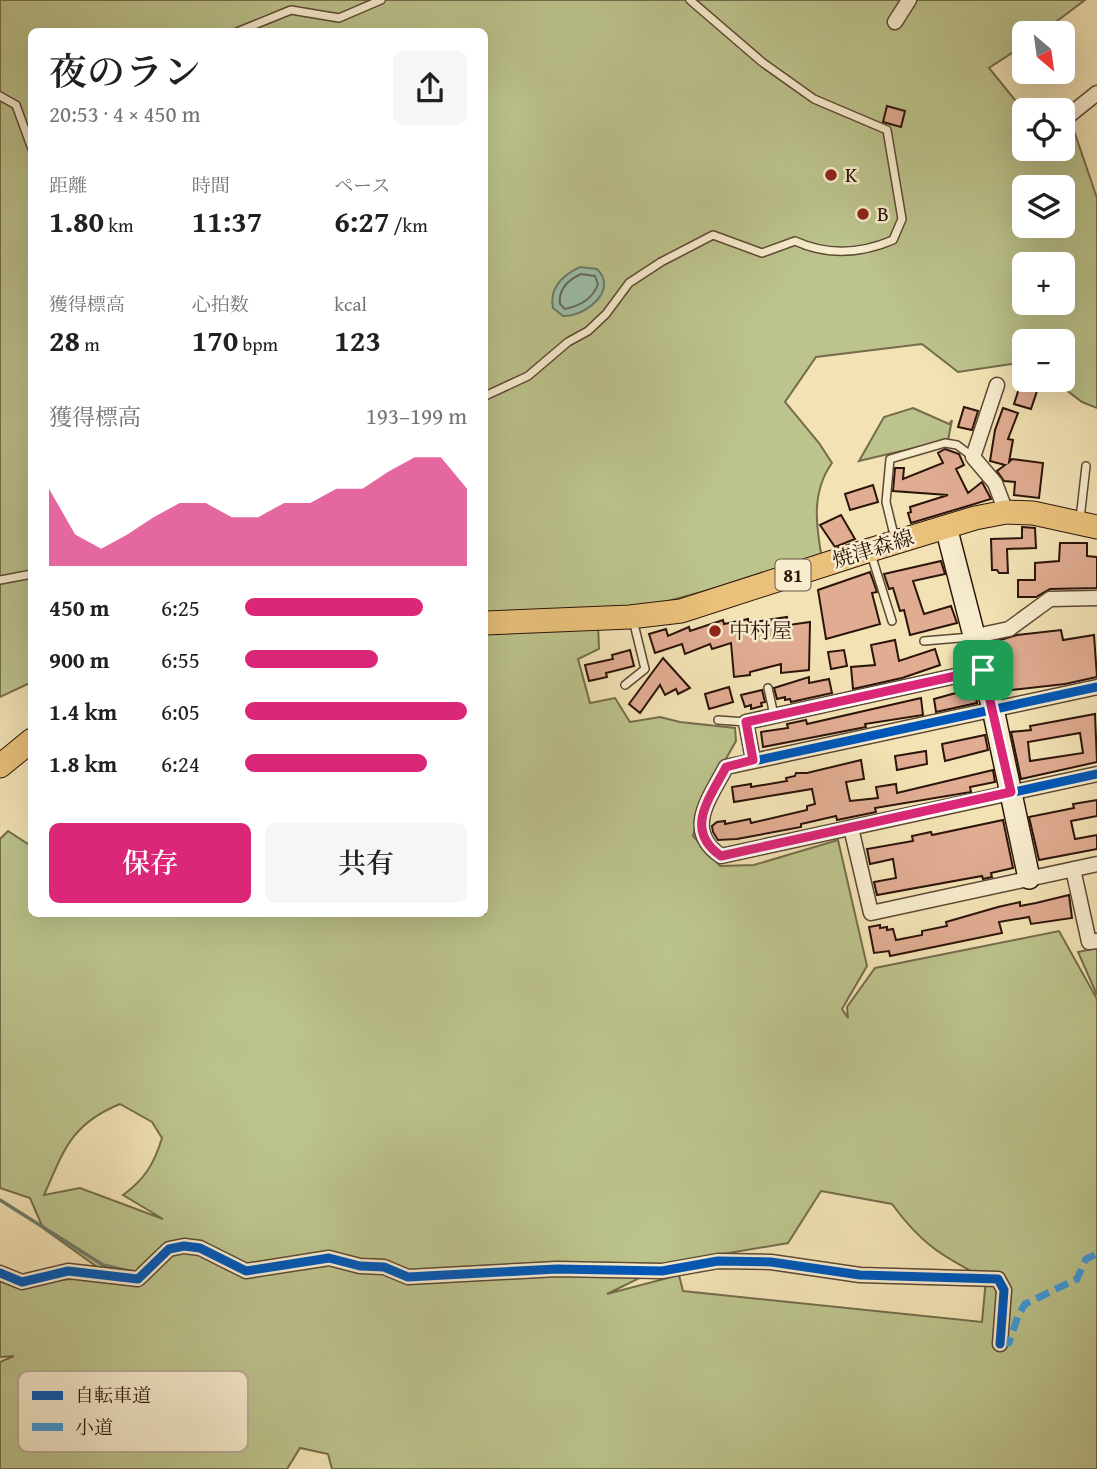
<!DOCTYPE html>
<html lang="ja">
<meta charset="utf-8">
<style>
:root{--surface:#fff;--page:#f6f6f6;--text:#202124;--muted:#757577;--accent:#db2777}
body{margin:0;font-family:"Gentium Book Plus","Noto Serif JP",serif;background:var(--page);color:var(--text);height:100vh;display:flex;flex-direction:column;font-size:26px;white-space:nowrap}
*{box-sizing:border-box;margin:0}
p{font-size:23px;color:var(--muted)}
.icon{flex:none;width:38px;height:38px;fill:none;stroke:currentColor;stroke-width:2;stroke-linecap:round;stroke-linejoin:round}
.map{position:relative;flex:1;overflow:hidden}
.side{position:absolute;left:28px;top:28px;width:460px;height:889px;display:flex;flex-direction:column;background:var(--surface);border-radius:10px;box-shadow:0 7px 28px #0002}
.side>*{flex:none}
.needle{width:46px;rotate:151deg}
.fabs{position:absolute;left:1012px;top:21px;display:grid;gap:14px}
.fabs a{display:grid;place-items:center;width:63px;height:63px;border-radius:10px;background:var(--surface);box-shadow:0 7px 28px #0002;font-size:35px}
.pin{position:absolute;display:grid;place-items:center;width:60px;height:60px;color:#fff;margin:-30px;border-radius:14px;box-shadow:0 4px 10px #0006}
.round{display:grid;place-items:center;flex:none;width:74px;height:74px;border-radius:10px;background:var(--page)}
.summary{display:flex;align-items:center;justify-content:space-between;height:119px;padding:0 21px}
h1{font-size:38px;font-weight:600;line-height:52px}
.metrics{display:grid;grid-template-columns:repeat(3,1fr);gap:10px;height:119px;padding:7px 21px}
.metrics div{display:grid;align-content:center}
.metrics b{font-size:30px;font-weight:600}
.metrics small{font-size:19px;font-weight:400}
.metrics p{font-size:19px}
.chart{height:196px;padding:14px 21px}
.chart p{display:flex;justify-content:space-between}
.chart svg{width:100%;height:126px;margin-top:7px;fill:var(--accent);opacity:.7}
.primary-button{display:flex;gap:14px;margin-top:auto;padding:14px 21px}
.primary-button a{flex:1;height:80px;border-radius:10px;background:var(--accent);color:#fff;font-size:28px;font-weight:600;line-height:80px;text-align:center}
.primary-button a+a{background:var(--page);color:var(--text)}
ul{padding:0 21px;list-style:none;font-size:23px}
li{display:grid;grid-template-columns:112px 84px 1fr;align-items:center;height:52px}
li i{height:18px;border-radius:9px;background:var(--accent)}
.map>svg:first-child{display:block}
.green{fill:#bcc38c;stroke:#746c4b;stroke-width:2;fill-rule:evenodd}
.water{fill:#9cbfa9;stroke:#6f7b69;stroke-width:2}
.lines{fill:none;stroke-linecap:round;stroke-linejoin:round}
.shore{stroke:#646a5a;stroke-width:2}
.stream{stroke:#6f7b69;stroke-width:3.5}
.building{fill:#e0ac92;stroke:#2c140a;stroke-width:2;fill-rule:evenodd}
.lane-casing{stroke:#5e4834;stroke-width:10}
.street-casing{stroke:#5e4834;stroke-width:17}
.secondary-casing{stroke:#2c140a;stroke-width:24}
.primary-casing{stroke:#2c140a;stroke-width:25}
.lane{stroke:#f7ecce;stroke-width:7}
.street{stroke:#f7ecce;stroke-width:14}
.secondary{stroke:#f7ecce;stroke-width:21}
.primary{stroke:#e9c17a;stroke-width:23}
.quiet{stroke:#3d9ade;stroke-width:7;stroke-dasharray:14 7;stroke-linecap:butt}
.cycleway-casing{stroke:#f7ecce;stroke-width:13}
.cycleway{stroke:#0057b8;stroke-width:9}
.route-casing{stroke:#fff;stroke-width:14}
.route{stroke:#db2777;stroke-width:9}
.poi-dot{fill:#8f2418;stroke:#f7ecce;stroke-width:2.5}
.labels{text-anchor:middle;stroke-width:5;stroke-linejoin:round;paint-order:stroke}
.shield{fill:#f7ecce;stroke:#695545;stroke-width:2}
.shield-label{font-size:19px;font-weight:bold;fill:#2c140a}
.poi-label{font-size:21px;fill:#2c140a;stroke:#f7ecce;text-anchor:start}
.street-label{font-size:21px;fill:#2c140a;stroke:#f7ecce}
.key{fill:#f7ecce;stroke:#baab93;stroke-width:2}
.key-label{font-size:19px;fill:#2c140a}
</style>
<div class="map">
<svg width="1097" height="1469" viewBox="0 0 1097 1469">
<rect width="100%" height="100%" fill="#f2e2b4"/>
<filter id="stains"><feTurbulence type="fractalNoise" baseFrequency=".00286" numOctaves="4"/><feColorMatrix values="0 0 0 0 .2 0 0 0 0 .09 0 0 0 0 .02 0 0 0 .5 -.17"/></filter>
<radialGradient id="worn" r=".72"><stop offset=".6" stop-color="#630" stop-opacity="0"/><stop offset="1" stop-color="#630" stop-opacity=".3"/></radialGradient>
<!-- green -->
<path class="green" d="M0 0H1085L1041 33H1024V45L989 68 1024 111V149H1062V120L1069 116 1097 198V408L1082 402 1053 380H1062V341H1024V362L958 372 922 344 816 357 785 402 819 443 832 463C811 492 816 526 822 559L643 608 485 624V32H32V682L0 697ZM1024 187H1062V226H1024ZM1024 264H1062V303H1024Z
M913 408 949 424 952 420 948 440 859 461 884 417Z
M598 623 599 649 578 659 590 703 615 698 630 722 660 717 680 722 735 728 736 741 702 801 693 836 720 866 754 865 838 840 867 966 842 1009 848 1018 847 1007 875 968 1059 931 1097 999V1469H332L328 1454 300 1448 287 1469H0V1362L14 1356 0 1357V1278L22 1282 111 1277 43 1228 30 1198 0 1188V839L8 831 31 846 32 914H485V629ZM120 1104 152 1122 162 1138C154 1164 145 1179 123 1195L163 1219 80 1188 44 1195C64 1150 71 1124 120 1104ZM821 1191 892 1204C922 1245 942 1256 986 1279L982 1322 683 1291 679 1275 607 1294 654 1271 635 1269 788 1243Z
M1097 948V995L1078 952Z"/>
<!-- water -->
<path class="water" d="M580 267 597 269C619 290 585 317 563 316L553 308C549 288 563 275 580 267Z"/>
<g class="lines">
<!-- shore -->
<path class="shore" d="M581 274 595 276 598 284C593 298 580 306 565 309L560 304C558 289 568 280 581 274Z"/>
<!-- stream -->
<path class="stream" d="M0 1200 103 1265 133 1272"/>
</g>
<!-- building -->
<path class="building" d="M887 106 905 111 901 127 883 122Z
M1022 379 1039 385 1031 409 1014 404Z
M964 407 978 411 972 430 958 427Z
M1003 408 1018 413 1008 439 1013 440 1009 462 1012 459 1043 463 1039 498 1014 495 1015 482 1004 481 997 471 1005 465 990 461 995 430Z
M945 449 959 454 964 465 956 469 968 493 982 482 991 499 911 523 908 513 911 512 910 507 948 495 893 491 895 468H904L903 479 943 463 938 453Z
M873 485 878 502 850 510 845 494Z
M841 515 855 539 835 547 820 525Z
M1022 527 1035 528 1036 548 1007 549 1008 573H999L997 570H992L991 539 1022 538Z
M1060 543H1087V556L1097 557V588L1050 589 1036 597H1018V580H1035V563L1059 561Z
M941 561 945 574 913 581 924 614 951 606 957 623 910 635 904 610 900 611 893 588 889 589 884 574Z
M870 572 877 592 872 593 880 624 826 639 818 590Z
M787 617 789 625 810 622 809 670 781 673V664L750 672V675L734 677 731 643 712 649 710 644 685 654 682 644 655 653 649 634 666 629 668 636 689 627 690 631 723 620 724 624 748 619V623Z
M1061 630 1063 640 1094 635 1097 677 1065 684 1002 691 990 643 1017 635Z
M895 640 899 661 935 649 940 665 902 678 853 689 851 667 875 665 871 645Z
M630 650 634 666 606 673 607 677 589 681 585 665 613 659 612 655Z
M844 650 847 666 831 669 828 652Z
M663 658 690 688 678 694 676 689 665 695 660 685 640 713 629 704Z
M809 677V683L829 679 832 693 791 702 790 699 785 700V697L777 699 774 688Z
M729 687 733 702 709 709 705 694Z
M974 688 977 703 936 712 934 699Z
M762 690 765 702 761 703 762 706 751 709V705L745 707 741 695Z
M921 698 923 715 865 724 866 727 763 747 761 732 788 728 787 724 806 720 807 724Z
M1095 714 1097 762 1021 779 1011 732 1031 730 1030 726ZM1080 733 1083 753 1030 761 1028 742Z
M985 735 988 750 945 761 942 744Z
M926 751 927 764 897 770 895 756Z
M861 760 864 779 846 782 850 801 878 798 876 787 896 784 897 793 993 770 995 782 970 787 971 792 875 808 876 812 837 820 836 816 801 824V827L737 839 718 840 713 832 712 826 717 822 725 821V824L750 819 751 823 807 810V806L815 804 812 789 734 802 732 787 751 784V787L787 781 786 778 795 776 796 773H807Z
M1097 800V816L1071 821 1075 839 1097 835V849L1039 860 1029 817 1074 808 1073 804Z
M1003 820 1013 868 991 873 992 877 983 879 982 876 877 895 874 882 896 878 893 859 870 864 867 849 913 841 912 836 931 832 932 835Z
M1069 895 1072 918 1031 924 1029 917 999 922 1002 933 890 956 889 951 874 953 869 927 880 925V928L887 927V930L893 929 896 940 922 935V931L947 926 946 922 998 907 1020 902V906L1036 903Z"/>
<g class="lines">
<!-- lane casing -->
<g class="lane-casing">
<path id="lane" d="M237 32 291 10 339 18 381 0
M0 96 16 105 32 149
M485 396 528 376 568 342 588 331 606 314 629 283 661 262 713 235 762 253 795 241C828 256 860 254 893 240L902 219 887 130 814 99 762 62 690 0
M1080 519 1086 466
M895 539 886 502 890 459 945 443 957 445 973 457
M871 554 892 621
M0 580 32 574
M924 641 971 637
M625 685 645 669 633 620
M768 688 774 715
M718 720 746 722"/>
</g>
<!-- street casing -->
<g class="street-casing">
<path id="street" d="M895 22 909 0
M1062 121 1097 93
M997 385 973 457 995 483 1006 512
M976 636 1009 629 1050 599 1097 598
M1097 687 726 767C710 798 683 830 721 856L1097 774
M753 760 746 722 983 670
M851 828 871 913 1097 864
M1073 869 1089 942 1097 941
M0 1273 22 1282 68 1271 138 1279 169 1249 184 1246 200 1248 246 1271 329 1258 360 1266 384 1267 408 1277 557 1269 662 1271 718 1261 771 1262 860 1275 998 1279 1004 1290 1000 1344"/>
</g>
<!-- secondary casing -->
<g class="secondary-casing">
<path id="secondary" d="M946 527 993 709 1029 878"/>
</g>
<!-- primary casing -->
<g class="primary-casing">
<path id="primary" d="M485 623 630 617 681 611 870 550 975 518 1006 512 1033 513 1097 527
M0 766 32 740"/>
</g>
<!-- lane -->
<use href="#lane" class="lane"/>
<!-- street -->
<use href="#street" class="street"/>
<!-- secondary -->
<use href="#secondary" class="secondary"/>
<!-- primary -->
<use href="#primary" class="primary"/>
<!-- quiet -->
<path class="quiet" d="M1001 1344 1009 1343 1018 1316 1025 1304 1077 1279 1086 1259 1097 1254"/>
<!-- cycleway casing -->
<g class="cycleway-casing">
<path id="cycleway" d="M1097 687 726 767C710 798 683 830 721 856L1097 774
M0 1273 22 1282 68 1271 138 1279 169 1249 184 1246 200 1248 246 1271 329 1258 360 1266 384 1267 408 1277 557 1269 662 1271 718 1261 771 1262 860 1275 998 1279 1004 1290 1000 1344"/>
</g>
<!-- cycleway -->
<use href="#cycleway" class="cycleway"/>
</g>
<g class="lines">
<!-- route casing -->
<g class="route-casing">
<path id="route" d="M983 670 1011 792 721 856C683 830 710 798 726 767L753 760 746 722Z"/>
</g>
<!-- route -->
<use href="#route" class="route"/>
</g>
<!-- markers -->
<g class="poi-dot">
<circle cx="831" cy="175" r="7"/>
<circle cx="863" cy="214" r="7"/>
<circle cx="715" cy="631" r="7"/>
</g>
<g class="labels">
<!-- shield labels -->
<rect class="shield" x="775.5" y="559.5" width="35" height="31" rx="5"/>
<g class="shield-label">
<text x="793" y="582">81</text>
</g>
<!-- poi labels -->
<g class="poi-label">
<text x="845" y="182">K</text>
<text x="877" y="221">B</text>
<text x="729" y="638">中村屋</text>
</g>
<!-- street labels -->
<g class="street-label">
<text transform="translate(873 549) rotate(-17)" y="7">焼津森線</text>
</g>
</g>
<!-- legend -->
<rect x="18" y="1371" width="230" height="81" rx="10" class="key"/>
<rect x="32" y="1391" width="31" height="9" fill="#0057b8"/>
<rect x="32" y="1423" width="31" height="8" fill="#3d9ade"/>
<g class="key-label">
<text x="75" y="1402">自転車道</text>
<text x="75" y="1434">小道</text>
</g>
<rect width="100%" height="100%" filter="url(#stains)"/>
<rect width="100%" height="100%" fill="url(#worn)"/>
</svg>
<div class="fabs">
<a><svg class="needle" viewBox="-14 -14 28 28"><path d="M0-13l5 13h-10z" fill="#e53935"/><path d="M0 13l5-13h-10z" fill="#757577"/></svg></a>
<a><svg class="icon" aria-label="locate" viewBox="0 0 24 24"><circle cx="12" cy="12" r="6"/><path d="M12 2v4M12 18v4M2 12h4M18 12h4"/></svg></a>
<a><svg class="icon" aria-label="layers" viewBox="0 0 24 24"><path d="M12 4l9 5-9 5-9-5zM3 14l9 5 9-5"/></svg></a>
<a>+</a>
<a>−</a>
</div>
<div class="pin" style="left:983px;top:670px;background:#1e9e55"><svg class="icon" aria-label="arrive" viewBox="0 0 24 24"><path d="M6 21V4h12l-3 4 3 4H6"/></svg></div>
<section class="side">
<div class="summary"><div><h1>夜のラン</h1><p>20:53 · 4 × 450 m</p></div><a class="round"><svg class="icon" aria-label="share" viewBox="0 0 24 24"><path d="M12 15V3M7 8l5-5 5 5M5 13v7h14v-7"/></svg></a></div>
<div class="metrics">
<div><p>距離</p><b>1.80<small> km</small></b></div>
<div><p>時間</p><b>11:37</b></div>
<div><p>ペース</p><b>6:27<small> /km</small></b></div>
</div>
<div class="metrics">
<div><p>獲得標高</p><b>28<small> m</small></b></div>
<div><p>心拍数</p><b>170<small> bpm</small></b></div>
<div><p>kcal</p><b>123</b></div>
</div>
<div class="chart"><p><span>獲得標高</span>193–199 m</p>
<svg viewBox="0 0 160 44" preserveAspectRatio="none"><path d="M0 44V17L10 33L20 38L30 33L40 27L50 22L60 22L70 27L80 27L90 22L100 22L110 17L120 17L130 11L140 6L150 6L160 17V44z"/></svg>
</div>
<ul>
<li><b>450 m</b>6:25<i style="width:80%"></i></li>
<li><b>900 m</b>6:55<i style="width:60%"></i></li>
<li><b>1.4 km</b>6:05<i style="width:100%"></i></li>
<li><b>1.8 km</b>6:24<i style="width:82%"></i></li>
</ul>
<div class="primary-button"><a>保存</a><a>共有</a></div>
</section>
</div>
